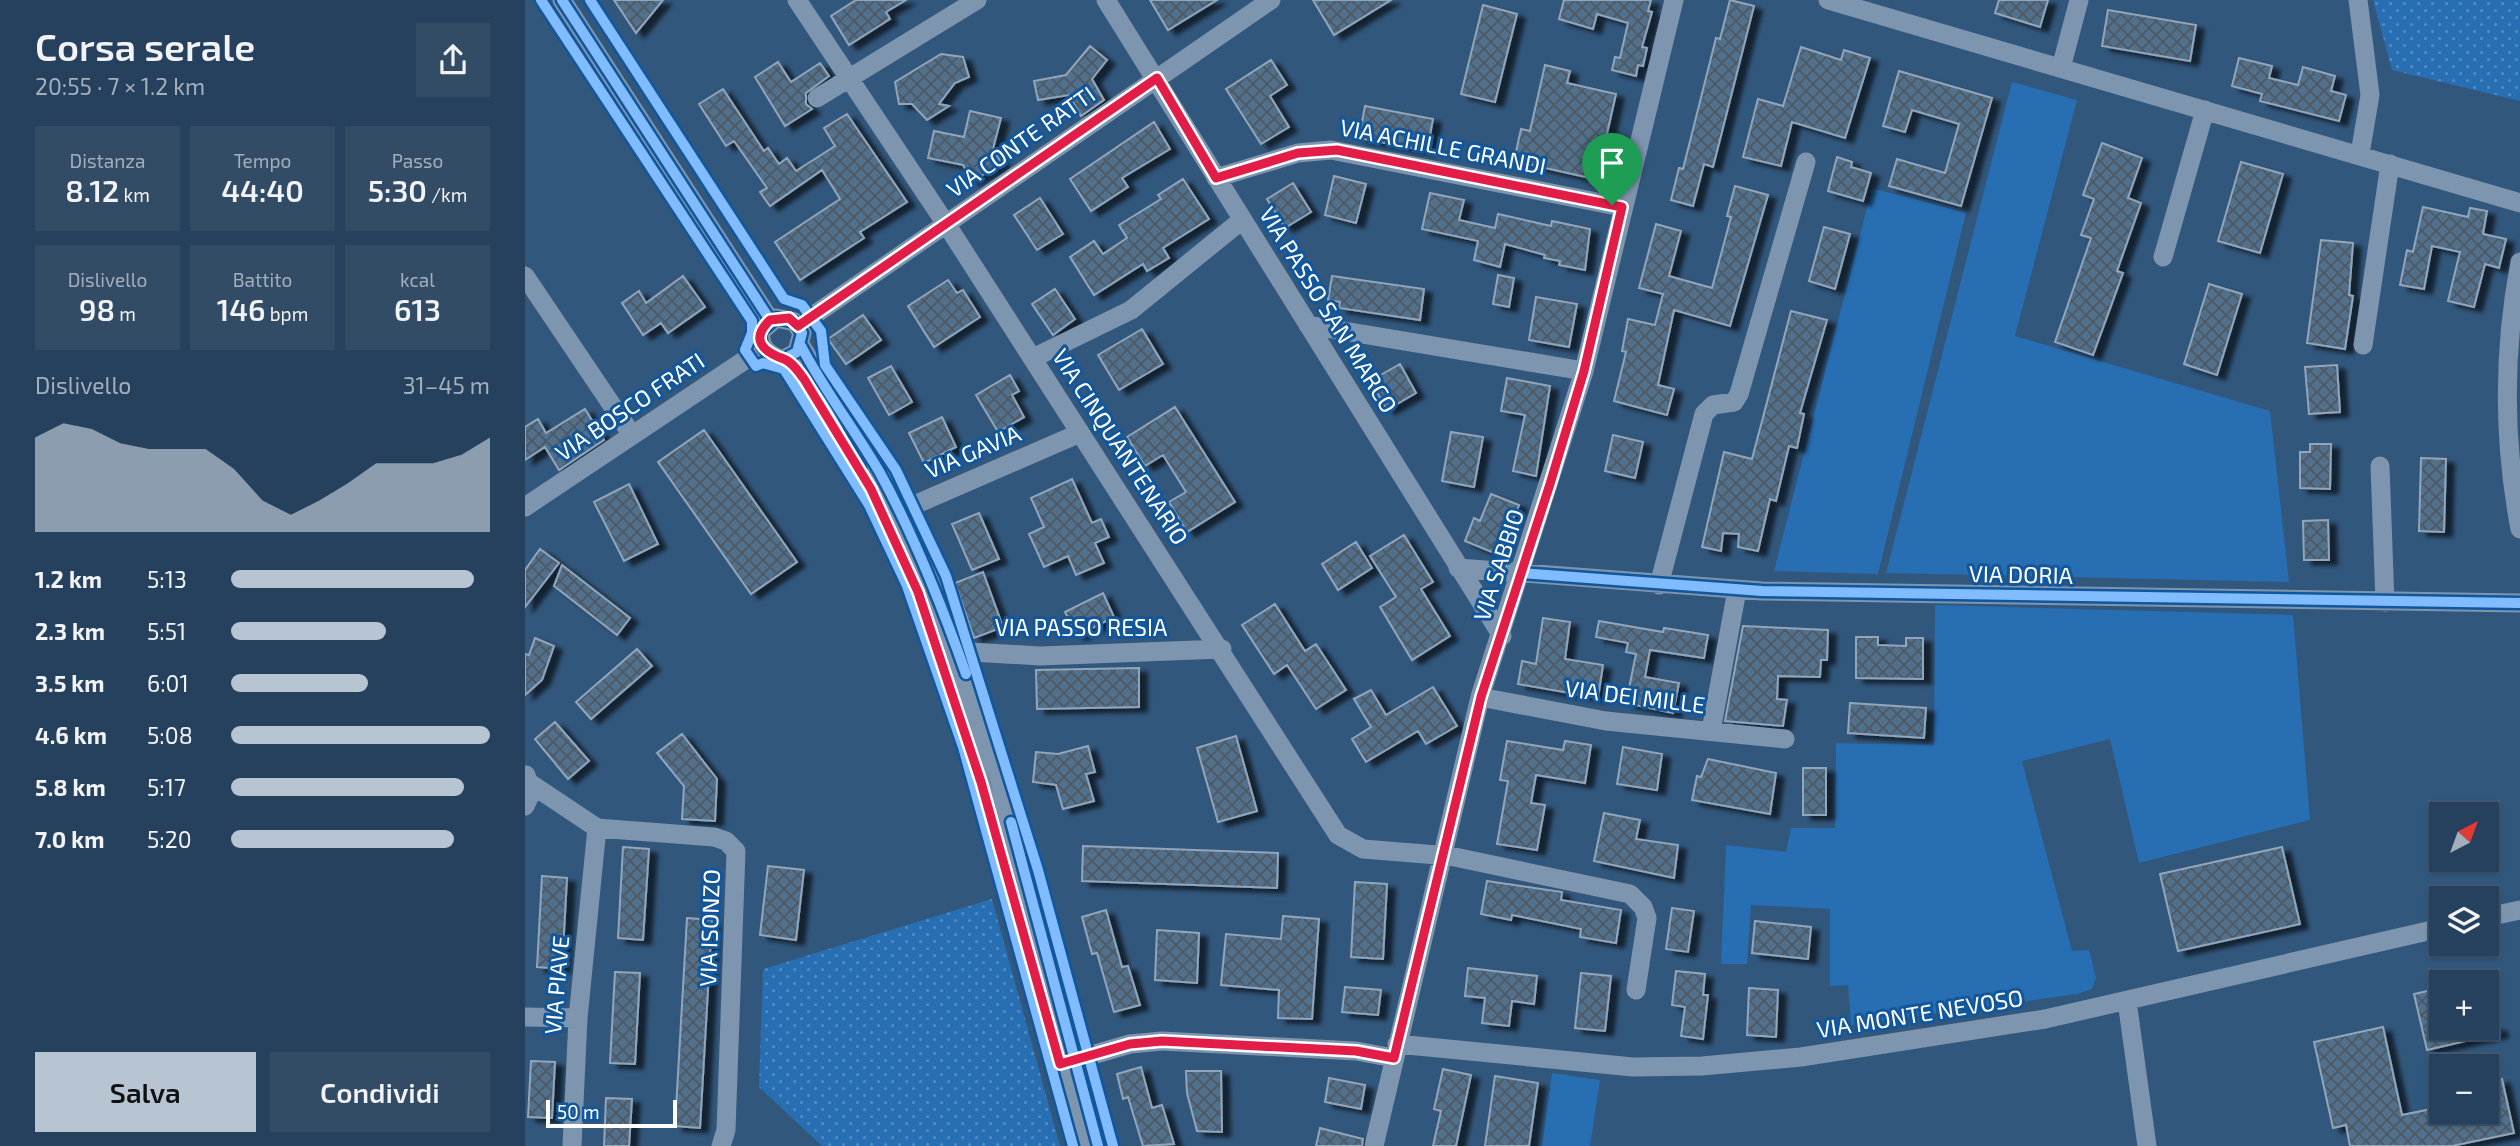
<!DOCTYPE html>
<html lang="it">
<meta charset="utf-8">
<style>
:root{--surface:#26415d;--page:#324c66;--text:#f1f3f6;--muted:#a4afbc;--line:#425a72;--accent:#b7c4d1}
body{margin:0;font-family:"Exo 2",sans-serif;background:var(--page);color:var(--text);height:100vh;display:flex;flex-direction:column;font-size:26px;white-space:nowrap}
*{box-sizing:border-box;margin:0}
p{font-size:23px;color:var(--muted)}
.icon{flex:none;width:38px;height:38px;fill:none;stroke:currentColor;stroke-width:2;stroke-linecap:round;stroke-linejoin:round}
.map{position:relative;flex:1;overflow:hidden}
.side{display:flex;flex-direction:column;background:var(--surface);width:525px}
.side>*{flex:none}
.needle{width:46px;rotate:41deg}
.tools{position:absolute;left:1904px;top:802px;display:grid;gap:14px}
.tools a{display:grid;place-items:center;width:70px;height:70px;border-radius:0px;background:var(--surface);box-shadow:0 2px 5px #0004,0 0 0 2px var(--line);font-size:35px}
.scale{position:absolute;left:21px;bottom:18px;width:131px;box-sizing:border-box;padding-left:7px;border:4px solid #fff;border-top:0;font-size:19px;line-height:24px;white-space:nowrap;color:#fff;-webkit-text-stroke:5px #12579c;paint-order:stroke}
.pin{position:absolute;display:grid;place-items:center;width:60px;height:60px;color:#fff;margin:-72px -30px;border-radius:50% 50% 50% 0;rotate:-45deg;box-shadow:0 0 7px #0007}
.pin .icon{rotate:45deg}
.round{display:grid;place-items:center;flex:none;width:74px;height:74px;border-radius:0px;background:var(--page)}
.headline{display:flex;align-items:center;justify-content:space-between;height:119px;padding:0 35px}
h1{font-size:38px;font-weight:600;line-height:52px}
.metrics{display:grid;grid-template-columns:repeat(3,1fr);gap:10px;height:119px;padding:7px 35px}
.metrics div{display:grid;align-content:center;border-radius:0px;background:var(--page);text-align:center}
.metrics b{font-size:30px;font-weight:600}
.metrics small{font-size:19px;font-weight:400}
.metrics p{font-size:19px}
.chart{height:196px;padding:14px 35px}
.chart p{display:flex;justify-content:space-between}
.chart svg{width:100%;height:126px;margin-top:7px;fill:var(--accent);opacity:.7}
.button{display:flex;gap:14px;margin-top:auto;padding:14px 35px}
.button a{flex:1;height:80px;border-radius:0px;background:var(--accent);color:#111;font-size:28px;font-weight:600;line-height:80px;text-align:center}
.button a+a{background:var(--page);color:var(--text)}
ul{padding:0 35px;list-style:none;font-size:23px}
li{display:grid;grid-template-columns:112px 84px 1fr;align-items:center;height:52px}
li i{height:18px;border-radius:9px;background:var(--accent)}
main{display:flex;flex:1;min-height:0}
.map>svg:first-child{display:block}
.grass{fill:#276eb2}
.park{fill:url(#park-dots)}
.building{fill:url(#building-cross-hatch);stroke:#91a6bb;stroke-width:2;filter:url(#shadow)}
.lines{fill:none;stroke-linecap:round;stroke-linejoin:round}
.minor{stroke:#7d95ae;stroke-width:19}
.cycleway-casing{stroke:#12579c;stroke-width:15}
.cycleway{stroke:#80bcff;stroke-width:10}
.route-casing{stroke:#fff;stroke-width:14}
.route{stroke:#e11d48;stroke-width:9}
.labels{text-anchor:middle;stroke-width:6;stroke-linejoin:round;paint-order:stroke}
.street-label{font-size:23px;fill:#fff;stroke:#12579c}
</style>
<main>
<section class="side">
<div class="headline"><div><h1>Corsa serale</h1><p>20:55 · 7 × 1.2 km</p></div><a class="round"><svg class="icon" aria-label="share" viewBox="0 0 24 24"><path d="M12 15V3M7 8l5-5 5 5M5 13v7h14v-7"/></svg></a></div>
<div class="metrics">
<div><p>Distanza</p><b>8.12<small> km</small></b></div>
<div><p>Tempo</p><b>44:40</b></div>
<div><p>Passo</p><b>5:30<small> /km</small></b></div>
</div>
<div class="metrics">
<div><p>Dislivello</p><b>98<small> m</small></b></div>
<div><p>Battito</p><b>146<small> bpm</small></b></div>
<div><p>kcal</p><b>613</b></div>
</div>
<div class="chart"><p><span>Dislivello</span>31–45 m</p>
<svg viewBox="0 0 160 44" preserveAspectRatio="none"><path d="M0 44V11L10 6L20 8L30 13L40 15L50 15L60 15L70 22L80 33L90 38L100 33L110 27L120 20L130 20L140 20L150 17L160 11V44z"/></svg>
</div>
<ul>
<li><b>1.2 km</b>5:13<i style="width:94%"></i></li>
<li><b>2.3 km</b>5:51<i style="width:60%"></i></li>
<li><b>3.5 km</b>6:01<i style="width:53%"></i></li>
<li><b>4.6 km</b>5:08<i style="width:100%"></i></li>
<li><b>5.8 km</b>5:17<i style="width:90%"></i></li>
<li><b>7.0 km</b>5:20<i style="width:86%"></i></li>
</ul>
<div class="button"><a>Salva</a><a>Condividi</a></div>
</section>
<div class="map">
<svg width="1995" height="1146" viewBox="0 0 1995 1146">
<defs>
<pattern id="park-dots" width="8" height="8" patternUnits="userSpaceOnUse" patternTransform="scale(1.75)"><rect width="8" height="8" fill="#276eb2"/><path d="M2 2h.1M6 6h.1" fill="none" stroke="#528bc1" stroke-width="1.8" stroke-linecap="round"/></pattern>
<pattern id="building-cross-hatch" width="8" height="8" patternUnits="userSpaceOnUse" patternTransform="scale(1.75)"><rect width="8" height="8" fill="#516f8c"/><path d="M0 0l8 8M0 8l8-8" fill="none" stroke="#4e5862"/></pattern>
<filter id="shadow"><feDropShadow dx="8" dy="4.5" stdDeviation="2" flood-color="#0009"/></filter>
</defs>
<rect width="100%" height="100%" fill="#32577c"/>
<!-- grass -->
<path class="grass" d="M1487 82 1552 100 1490 336 1745 411 1764 582 1361 573Z
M1347 188 1441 213 1353 574 1249 571Z
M1410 605 1768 615 1785 820 1614 863 1585 739 1497 761 1547 951 1564 950 1571 978 1567 989 1552 994 1326 1025 1323 985 1305 986V909L1226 905 1222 964H1196L1201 845 1261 852 1266 828H1310L1311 743 1409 745Z
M1027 1073 1075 1080 1065 1146H1017Z"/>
<!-- park -->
<path class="park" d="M1848 0H1995V101L1867 70Z
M467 899 535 1146H297L234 1087 238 969Z"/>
<!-- building -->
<path class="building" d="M89 0H138L111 33Z
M331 0H381L361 12 365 19 324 45 306 16Z
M625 0H692L643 30Z
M788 0H866L809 35Z
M1039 0H1126L1123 11 1127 12 1117 47 1122 48 1118 66 1113 65 1111 76 1087 70 1090 57 1095 58 1103 23 1072 14 1068 29 1034 19Z
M1205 0 1229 6 1188 167 1179 164 1168 206 1146 200 1154 168 1158 169 1191 38 1195 39Z
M1474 0H1523L1515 27 1470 13Z
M958 5 992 14 970 102 936 94Z
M1583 10 1671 25 1665 61 1577 46Z
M565 46 582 60 567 79 579 100 556 116 544 95 513 100 509 81 541 75Z
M1276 47 1316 60 1319 50 1345 58 1320 138 1267 122 1256 166 1218 157 1233 99 1258 106Z
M416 54 438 57 444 77 430 83 414 104 424 106 402 120 387 104H374L370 82Z
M1714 58 1747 66 1744 78 1773 85 1778 67 1810 76 1806 91 1821 95 1814 121 1735 101 1737 94 1707 86Z
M746 60 762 85 745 96 764 127 736 144 701 89Z
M253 62 266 82 295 63 304 76 281 93V104L287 109 260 126 230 77Z
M1020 65 1045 71 1042 83 1091 94 1079 147 1090 149 1083 182 989 161 996 129 1005 131Z
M1374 71 1467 98 1436 206 1364 186 1372 159 1420 173 1434 124 1387 110 1380 132 1358 126Z
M198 89 239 151 243 148 254 164 262 158 271 171 310 146 299 128 322 114 382 202 335 232 339 238 275 280 250 242 315 199 297 170 245 206 235 192 242 188 209 141 201 146 174 104Z
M840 106 908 119 902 151 834 138Z
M445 111 476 118 468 149 477 164 447 181 438 165 403 158 409 131 439 137Z
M629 122 645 149 597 178 603 187 566 211 545 179Z
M1577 143 1617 158 1603 198 1616 203 1592 271 1598 273 1568 355 1530 342 1566 238 1556 235 1569 199 1558 195Z
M1312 157 1327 162 1326 167 1346 173 1338 201 1303 191Z
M1716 162 1758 174 1735 253 1693 241Z
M809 176 841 184 831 223 800 215Z
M658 179 684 219 638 248 644 258 622 271 618 264 569 295 545 257 569 241 578 254 602 238 594 225 636 199 633 195Z
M768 183 786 212 760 228 742 199Z
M1210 186 1243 195 1205 326 1149 310 1133 385 1149 389 1142 415 1089 401 1101 352 1097 351 1103 319 1130 325 1138 294 1114 288 1131 224 1156 231 1144 276 1187 288 1206 217 1202 216Z
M905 193 939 200 934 220 970 228 973 214 1026 226 1027 221 1065 229 1060 270 1034 265 1035 261 1019 258 1020 255 980 244 975 267 949 260 953 241 897 229Z
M515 198 538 234 512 250 489 215Z
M1898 207 1943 217 1945 208 1962 211 1958 234 1981 239 1974 268 1960 264 1949 307 1923 301 1935 252 1907 246 1899 289 1875 285 1882 250 1888 252Z
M1299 227 1325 234 1310 289 1284 281Z
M1796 240 1828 243 1824 295 1828 296 1820 349 1782 343Z
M973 275 989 278 984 307 968 304Z
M158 276 180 307 143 333 136 323 118 335 97 303 114 291 121 303Z
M807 276 899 289 895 320 814 308 815 302 803 300Z
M423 280 432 293 438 290 455 317 409 347 383 306Z
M1684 284 1717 294 1692 375 1659 364Z
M530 289 550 319 528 335 507 304Z
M1011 297 1052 304 1044 347 1004 340Z
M1266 311 1302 320 1275 413 1279 414 1272 448 1264 446 1251 501 1245 499 1233 551 1213 547 1214 534 1198 533 1196 551 1177 547 1199 452 1227 459Z
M338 315 356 340 321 364 303 339Z
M617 329 638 364 594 390 573 355Z
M875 364 891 393 862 410 845 381Z
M1812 365 1815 412 1784 414 1780 367Z
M366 366 387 402 364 415 343 378Z
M485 375 494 391 487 395 499 417 473 432 451 395Z
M982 378 1025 386 1011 476 988 471 1000 415 976 411Z
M650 407 710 502 662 532 644 502 661 492 638 455 620 466 602 437Z
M60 409 79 440 34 470 20 447 0 460V427L13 419 21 433Z
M417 417 431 447 399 463 384 433Z
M179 430 272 562 226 594 133 462Z
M926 432 958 437 949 487 917 481Z
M1088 435 1118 442 1110 478 1080 471Z
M1785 444H1806L1805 489 1775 488V452H1785Z
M1896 458 1921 459 1919 532 1894 531Z
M547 479 567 523 576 519 584 537 570 543 579 563 551 575 543 556 519 567 504 534 519 527 506 498Z
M104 484 133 544 99 561 69 502Z
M966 494 994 505 974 555 940 541 949 518 955 521Z
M454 513 474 559 447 570 427 524Z
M1803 520 1804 560H1779L1778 521Z
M879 535 908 582 896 589 925 636 887 660 855 607 871 597 845 556Z
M831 542 847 568 813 590 797 564Z
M15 549 34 563 0 607V570Z
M37 565 105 618 92 635 29 586Z
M458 572 478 627 449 638 430 583Z
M578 593 589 617 552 636 540 612Z
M750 604 780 651 791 644 821 690 791 709 762 665 749 674 717 625Z
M1018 618 1045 622 1040 659 1078 665 1073 698 993 684 997 661 1011 664Z
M1074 621 1138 632 1139 628 1183 635 1179 658 1125 650 1120 677 1154 683 1148 713 1101 703 1111 654 1101 652 1103 643 1071 637Z
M1218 626 1303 630 1302 660H1296L1295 677 1253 676 1252 699 1262 700 1258 726 1200 721Z
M1331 637H1353V645L1381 646V638H1398V679L1331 678Z
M10 638 29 646 17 680 0 695V654L4 655Z
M112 649 127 666 66 719 51 702Z
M614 668V707L512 709 511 670Z
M908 687 932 726 901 744 893 731 841 762 827 739 846 727 829 699 846 690 861 715Z
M1325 703 1401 708 1399 738 1323 733Z
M30 722 64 761 43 779 10 739Z
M157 734 192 779 190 821 157 819 159 786 132 753Z
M711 736 732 811 693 822 672 748Z
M982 741 1038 750 1040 741 1066 745 1060 783 1011 775 1006 803 1020 805 1012 850 972 844 983 781 975 780Z
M563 746 570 772 561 774 569 801 538 809 531 785 508 782 511 752 533 754Z
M1098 747 1137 754 1132 790 1092 784Z
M1183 759 1251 773 1245 814 1167 800 1172 776 1176 777Z
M1278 768H1301V815H1278Z
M1079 813 1115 820 1111 839 1153 845 1149 878 1069 861Z
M558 846 753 853 752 888 557 881Z
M98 847 124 849 118 940 93 938Z
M1757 847 1775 924 1653 951 1635 874Z
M243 866 279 870 271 940 235 935Z
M17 876 42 878 37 969 12 967Z
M962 881 1037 892 1036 900 1096 910 1091 943 1055 937 1056 929 987 915 986 920 956 914Z
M830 882 862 884 858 959 826 957Z
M1147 908 1169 911 1163 952 1141 949Z
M581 910 597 967 603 966 615 1005 589 1012 572 953 567 954 557 917Z
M758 916 794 919 787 1019 753 1018 754 990 696 985 701 934 756 939Z
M162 918 187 920 175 1128 150 1126Z
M1230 921 1286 927 1283 959 1227 953Z
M632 930 674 933 672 983 630 980Z
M943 968 1012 976 1009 1004 987 1001 984 1026 957 1023 960 998 940 996Z
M1151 971 1180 974 1178 995H1183L1178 1039 1156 1036 1160 1007 1147 1005Z
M90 972 115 973 110 1064 85 1063Z
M1056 973 1086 976 1080 1031 1050 1028Z
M820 987 856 990 853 1015 817 1012Z
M1224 988 1253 990 1251 1037 1222 1035Z
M1916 988V1027H1974L1975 1033 1902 1050 1889 994Z
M1858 1027 1877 1115 1916 1107V1111H1962V1082L1977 1079 1989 1133 1927 1146H1825L1821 1125 1808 1128 1789 1042Z
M6 1061 30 1062 27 1118 3 1117Z
M616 1067 627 1108 637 1105 649 1144 618 1146 603 1097 598 1099 592 1074Z
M918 1069 946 1075 931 1146H908L916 1111 909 1109Z
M661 1071H696L697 1132 672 1131 662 1093Z
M970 1076 1013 1083 1004 1146H960Z
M804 1078 840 1085 836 1109 800 1102Z
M81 1098 107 1099 104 1146H79Z
M795 1128 838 1139 837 1146H791Z"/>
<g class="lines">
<!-- minor -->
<path class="minor" d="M37 0 245 320
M272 0 427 233 813 835 838 849 925 856 1105 894 1118 907 1122 918 1111 990
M581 0 977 636
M1303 0 1995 203
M1833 0 1845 95 1835 154
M1536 68 1554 0
M292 98 452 0
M691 178 773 153 806 150 1097 207
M1638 257 1680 110
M1995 262C1978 351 1978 439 1995 529
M0 276 107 435
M783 325 1059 371
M273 326 746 0
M1838 345 1865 164
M276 346 362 486 396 557 424 629 474 777 573 1146
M508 358 606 310 717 220
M259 359 272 352 277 333 270 322 251 318 236 331C232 359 261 356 275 373 306 412 332 460 354 505 409 619 445 743 479 865 505 958 532 1052 556 1146
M1855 466 1860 602
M0 507 238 348
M364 516 555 433
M933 568 1237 591 1995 603
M1134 585 1179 414 1188 405 1209 402 1214 394 1281 162
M423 658 446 652 515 656 697 649
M955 697 1081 721 1260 739
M1186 731 1212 590
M6 784 72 828 189 837 201 841 211 851 201 1130 196 1146
M0 806 6 793 1 775
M1962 917 1995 910
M1602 1001 1622 1146
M0 1017 53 1018
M872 1044 1108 1067 1177 1066 1276 1057 1520 1019 1916 928
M539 1063 605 1044 637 1041 831 1051 869 1058
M47 1146 53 1018 72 828
M849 1146 955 697 1059 371 1149 0"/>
<!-- cycleway casing -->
<g class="cycleway-casing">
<path id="cycleway" d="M16 0 227 321V333L220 350 231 366 238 363 259 369 344 505 382 586 438 747 548 1146
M37 0 245 320
M65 0 259 299 277 305 296 331 300 365 371 470 421 576 513 870 588 1146
M276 346C299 390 330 430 355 473 390 537 417 606 441 674
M259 359 272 352 277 333 270 322 251 318 236 331C232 358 255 353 269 367 294 391 317 438 335 469
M997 573 1237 591 1995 603
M486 822 573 1146"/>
</g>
<!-- cycleway -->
<use href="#cycleway" class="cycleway"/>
</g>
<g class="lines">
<!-- route casing -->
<g class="route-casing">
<path id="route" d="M632 78 691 178 773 153 812 150 1097 207 1059 371 1025 484 956 697 869 1058 831 1051 637 1041 605 1044 535 1064 456 782 393 592 346 489 279 379C274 372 267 362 259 359 239 352 224 340 245 320L264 318 273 326Z"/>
</g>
<!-- route -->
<use href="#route" class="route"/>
</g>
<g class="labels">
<!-- street labels -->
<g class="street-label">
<text transform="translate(496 142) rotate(-35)" y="8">VIA CONTE RATTI</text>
<text transform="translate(918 147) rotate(11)" y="8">VIA ACHILLE GRANDI</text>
<text transform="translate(803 310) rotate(58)" y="8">VIA PASSO SAN MARCO</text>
<text transform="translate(105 407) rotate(-34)" y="8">VIA BOSCO FRATI</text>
<text transform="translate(595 447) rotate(57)" y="8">VIA CINQUANTENARIO</text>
<text transform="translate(448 452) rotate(-23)" y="8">VIA GAVIA</text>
<text transform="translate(974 565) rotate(-72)" y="8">VIA SABBIO</text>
<text transform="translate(1496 575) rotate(1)" y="8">VIA DORIA</text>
<text x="556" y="636">VIA PASSO RESIA</text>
<text transform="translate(1110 697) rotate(7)" y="8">VIA DEI MILLE</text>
<text transform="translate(185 928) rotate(-88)" y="8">VIA ISONZO</text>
<text transform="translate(32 985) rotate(-85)" y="8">VIA PIAVE</text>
<text transform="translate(1395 1014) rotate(-9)" y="8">VIA MONTE NEVOSO</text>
</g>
</g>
</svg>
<div class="tools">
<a><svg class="needle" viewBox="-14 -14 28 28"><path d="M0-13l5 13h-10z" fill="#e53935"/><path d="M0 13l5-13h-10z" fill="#a4afbc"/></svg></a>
<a><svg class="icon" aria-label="layers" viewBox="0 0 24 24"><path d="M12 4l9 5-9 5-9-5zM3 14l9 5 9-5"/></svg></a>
<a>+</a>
<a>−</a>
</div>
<div class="scale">50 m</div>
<div class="pin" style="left:1087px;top:205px;background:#1e9e55"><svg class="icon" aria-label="arrive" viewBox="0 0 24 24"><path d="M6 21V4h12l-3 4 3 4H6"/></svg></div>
</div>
</main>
